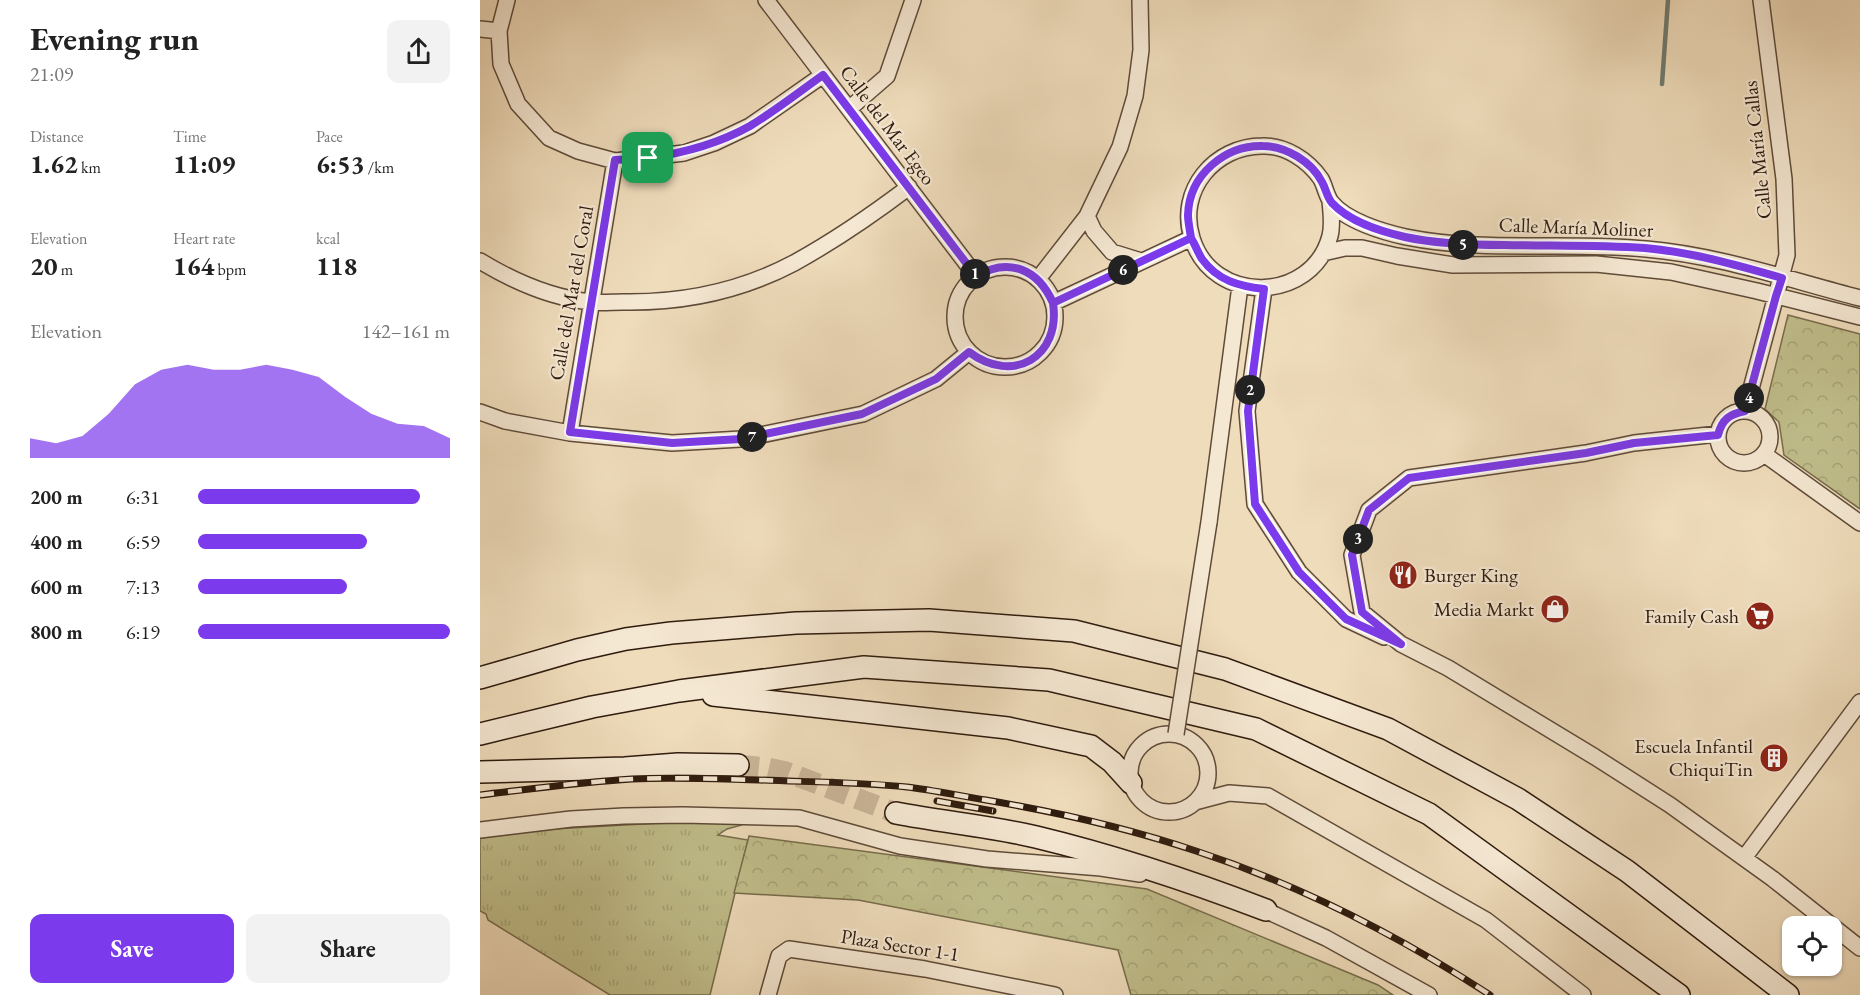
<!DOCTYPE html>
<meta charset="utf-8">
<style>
:root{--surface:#fff;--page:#f2f2f2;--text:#222;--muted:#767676;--accent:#7c3aed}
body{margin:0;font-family:"EB Garamond",serif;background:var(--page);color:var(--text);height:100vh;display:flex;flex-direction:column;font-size:22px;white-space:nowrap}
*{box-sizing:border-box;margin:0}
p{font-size:20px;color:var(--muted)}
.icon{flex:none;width:33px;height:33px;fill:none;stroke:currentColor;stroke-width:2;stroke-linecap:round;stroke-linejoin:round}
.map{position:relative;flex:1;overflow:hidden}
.panel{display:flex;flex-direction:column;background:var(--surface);width:480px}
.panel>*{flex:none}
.controls{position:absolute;left:1302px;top:916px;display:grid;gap:12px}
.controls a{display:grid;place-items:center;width:60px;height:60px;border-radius:12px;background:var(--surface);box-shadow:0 2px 4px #0004;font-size:30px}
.pin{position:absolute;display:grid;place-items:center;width:51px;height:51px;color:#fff;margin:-26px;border-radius:12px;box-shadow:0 3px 9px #0006}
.km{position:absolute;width:30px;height:30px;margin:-15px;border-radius:50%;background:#222;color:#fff;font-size:16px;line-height:30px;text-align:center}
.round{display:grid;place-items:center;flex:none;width:63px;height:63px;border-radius:12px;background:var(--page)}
.overview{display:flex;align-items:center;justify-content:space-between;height:102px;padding:0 30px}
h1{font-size:33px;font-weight:700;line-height:45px}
.metrics{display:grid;grid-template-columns:repeat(3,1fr);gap:9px;height:102px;padding:6px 30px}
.metrics div{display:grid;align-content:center}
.metrics b{font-size:26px;font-weight:700}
.metrics small{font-size:16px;font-weight:400}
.metrics p{font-size:16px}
.chart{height:168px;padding:12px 30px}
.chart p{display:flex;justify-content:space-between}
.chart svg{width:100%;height:108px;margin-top:6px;fill:var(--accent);opacity:.7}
.action{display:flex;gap:12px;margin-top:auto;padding:12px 30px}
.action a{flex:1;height:69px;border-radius:12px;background:var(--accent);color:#fff;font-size:24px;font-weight:700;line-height:69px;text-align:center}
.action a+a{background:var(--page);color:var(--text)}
ul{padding:0 30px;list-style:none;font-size:20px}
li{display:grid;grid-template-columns:96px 72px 1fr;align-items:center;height:45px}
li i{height:15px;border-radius:8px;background:var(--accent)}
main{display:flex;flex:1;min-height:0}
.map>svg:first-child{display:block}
.grass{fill:url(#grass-tufts);stroke:#786c4c;stroke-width:1.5}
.park{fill:url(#park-crowns);stroke:#786c4c;stroke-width:1.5}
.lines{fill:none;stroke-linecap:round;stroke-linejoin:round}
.stream{stroke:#6f7b71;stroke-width:4.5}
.secondary-tunnel{stroke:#c9b598;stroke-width:21;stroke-dasharray:21 10;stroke-linecap:butt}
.minor-casing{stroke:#5f4b39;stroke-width:18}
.secondary-casing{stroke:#2f1b0e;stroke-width:24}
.minor{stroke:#f5e8d3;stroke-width:15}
.secondary{stroke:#f5e8d3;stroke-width:21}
.rail-casing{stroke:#2f1b0e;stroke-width:7}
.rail{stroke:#f5e8d3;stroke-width:4.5;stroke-dasharray:14;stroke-linecap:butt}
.minor-bridge-casing{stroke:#5f4b39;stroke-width:18;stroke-linecap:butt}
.minor-bridge{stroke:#f5e8d3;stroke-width:15}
.route-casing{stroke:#fff;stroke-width:12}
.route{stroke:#7c3aed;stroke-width:8}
.labels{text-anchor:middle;stroke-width:4.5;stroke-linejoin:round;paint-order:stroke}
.street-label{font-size:20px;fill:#2f1b0e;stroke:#f5e8d3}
.poi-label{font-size:20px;fill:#2f1b0e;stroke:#f5e8d3;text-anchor:end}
</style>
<main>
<section class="panel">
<div class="overview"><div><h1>Evening run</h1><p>21:09</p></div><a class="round"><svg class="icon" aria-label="share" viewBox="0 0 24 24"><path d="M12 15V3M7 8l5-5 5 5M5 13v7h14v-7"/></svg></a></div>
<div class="metrics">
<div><p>Distance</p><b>1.62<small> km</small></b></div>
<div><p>Time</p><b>11:09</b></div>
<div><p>Pace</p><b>6:53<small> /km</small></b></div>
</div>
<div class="metrics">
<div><p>Elevation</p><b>20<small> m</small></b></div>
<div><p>Heart rate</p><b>164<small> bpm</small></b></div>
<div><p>kcal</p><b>118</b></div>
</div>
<div class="chart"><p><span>Elevation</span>142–161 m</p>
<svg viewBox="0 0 160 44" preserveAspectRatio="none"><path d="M0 44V36L10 38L20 35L30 26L40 14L50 8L60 6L70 8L80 8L90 6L100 8L110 11L120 19L130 26L140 30L150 31L160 36V44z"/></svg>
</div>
<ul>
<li><b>200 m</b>6:31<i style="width:88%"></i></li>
<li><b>400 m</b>6:59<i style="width:67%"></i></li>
<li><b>600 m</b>7:13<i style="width:59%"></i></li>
<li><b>800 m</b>6:19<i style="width:100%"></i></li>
</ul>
<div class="action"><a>Save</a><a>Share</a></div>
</section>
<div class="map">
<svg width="1380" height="995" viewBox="0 0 1380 995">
<defs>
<pattern id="grass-tufts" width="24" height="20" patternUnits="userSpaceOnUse" patternTransform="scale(1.5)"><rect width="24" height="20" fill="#c0be8b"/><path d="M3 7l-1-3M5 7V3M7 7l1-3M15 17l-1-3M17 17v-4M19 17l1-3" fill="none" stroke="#a5a377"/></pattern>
<pattern id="park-crowns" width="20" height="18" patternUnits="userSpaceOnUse" patternTransform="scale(1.5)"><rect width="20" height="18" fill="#c0be8b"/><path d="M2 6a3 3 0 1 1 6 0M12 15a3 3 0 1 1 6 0" fill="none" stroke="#a5a377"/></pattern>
</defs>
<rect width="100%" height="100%" fill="#efdcbb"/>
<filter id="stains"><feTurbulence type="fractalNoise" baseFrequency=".00333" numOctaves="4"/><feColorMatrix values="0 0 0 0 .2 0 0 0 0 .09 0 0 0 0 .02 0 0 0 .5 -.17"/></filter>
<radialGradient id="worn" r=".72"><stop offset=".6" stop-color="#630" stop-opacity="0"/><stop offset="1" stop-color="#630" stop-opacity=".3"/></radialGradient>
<!-- grass -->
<path class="grass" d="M199 822H263L262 825 247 829 238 835 268 840 230 995H130L8 920 6 914 0 911V838L73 829Z"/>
<!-- park -->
<path class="park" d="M1308 315 1380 334V509L1304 455 1299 422 1285 409Z
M269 836 667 889 898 985 913 995H651L638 950 378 900 254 893Z"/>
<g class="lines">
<!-- stream -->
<path class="stream" d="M1182 84 1188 0"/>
<!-- secondary-tunnel -->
<path class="secondary-tunnel" d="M258 765 288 768 306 772 416 813"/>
<!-- minor casing -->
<g class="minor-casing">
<path id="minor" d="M27 0 19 31 21 64 38 104 69 138 98 151 135 161 204 153 234 143 270 126 343 75
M286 0 496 276
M0 29 19 31
M369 109 407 76 433 0
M850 201C851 213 853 224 850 236 832 304 732 305 712 238 697 190 735 146 782 146 805 145 828 160 841 179 845 186 846 195 851 202 866 221 903 232 926 237 1005 253 1087 241 1166 249 1238 255 1310 280 1380 298
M607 216 614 231 632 252 661 261
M843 253 865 248H882L917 256 973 265 1116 264 1191 272 1277 291 1380 317
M0 261C33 281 71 298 111 302 121 303 132 302 143 302 203 303 261 291 314 263 354 241 392 215 429 187
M475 317a50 50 0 1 1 100 0a50 50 0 1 1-100 0Z
M558 279 607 216 640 147 655 96 661 50 660 0
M784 289 767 411 775 504 819 572 866 619 904 637
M573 303 712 238
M1265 411 1307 255 1304 179 1281 0
M1238 437a26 26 0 1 1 52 0a26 26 0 1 1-52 0Z
M0 412 25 421 90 433 192 443 261 439 383 414 456 379 489 352
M90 433 135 161
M1238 434 1154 443 1106 453 929 478 889 510 872 555 882 612 921 644 968 668 1115 757 1190 805 1293 879 1380 948
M1284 454 1380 523
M729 522 760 286
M650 773a39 39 0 1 1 78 0a39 39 0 1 1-78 0Z
M715 802 749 793 788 796 1006 920 1103 995
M0 830 91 819 144 816 203 815 319 818 420 846 507 859 621 868 660 874
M1264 858 1380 702
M778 907 846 938 949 995
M288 995 299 956 309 949 445 969 575 995"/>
</g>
<!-- secondary casing -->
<g class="secondary-casing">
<path id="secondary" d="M0 678 97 650 146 639 191 633 316 623 449 620 594 631 745 669 908 729 1038 799 1147 871 1308 995
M233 695 528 728 611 746 632 762 651 783
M0 734 112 707 199 691 384 667 569 680 776 729 949 814 1199 995
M0 772 145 768 198 764 258 765
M416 813C462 822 510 826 556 837 635 856 710 881 786 910"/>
</g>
<!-- minor -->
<use href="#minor" class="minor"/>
<!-- secondary -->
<use href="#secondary" class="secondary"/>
<!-- rail casing -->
<g class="rail-casing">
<path id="rail" d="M0 795C51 789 101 782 152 779 194 777 237 779 279 780 329 782 378 782 427 787 453 790 480 796 506 800 577 812 648 828 716 851 820 885 919 936 1010 995
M457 801 513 811"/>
</g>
<!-- rail -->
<use href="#rail" class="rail"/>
<!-- minor-bridge casing -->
<g class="minor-bridge-casing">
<path id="minor-bridge" d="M696 734 729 522"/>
</g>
<!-- minor-bridge -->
<use href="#minor-bridge" class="minor-bridge"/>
</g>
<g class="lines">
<!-- route casing -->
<g class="route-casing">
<path id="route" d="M168 158C204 153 238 144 270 126 295 111 319 92 343 75L496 276C529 257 558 269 573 303L711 238C715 244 718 253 722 259 738 281 759 286 784 289L768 411 775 504 819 572 866 619 921 644 882 612 872 555 889 510 929 478 1106 453 1154 443 1238 435C1242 419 1250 414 1265 411L1296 296 1302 278C1257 265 1211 252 1165 248 1118 245 1071 246 1024 245 991 245 957 244 925 237 899 231 870 222 852 203 847 197 846 189 842 182 832 162 806 146 783 146 745 145 709 175 708 215 708 222 710 230 711 238L573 303C581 357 533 385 489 352L456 379 382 414 261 439 192 443 90 432 135 160 168 158"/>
</g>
<!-- route -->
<use href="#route" class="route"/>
</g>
<!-- icons -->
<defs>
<g id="restaurant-disc" transform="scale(1.5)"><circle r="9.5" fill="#8f2418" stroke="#f5e8d3"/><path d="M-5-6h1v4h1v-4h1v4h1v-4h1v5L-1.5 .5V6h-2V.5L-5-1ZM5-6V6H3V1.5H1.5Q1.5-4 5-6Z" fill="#fff"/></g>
<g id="shop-disc" transform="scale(1.5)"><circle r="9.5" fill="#8f2418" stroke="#f5e8d3"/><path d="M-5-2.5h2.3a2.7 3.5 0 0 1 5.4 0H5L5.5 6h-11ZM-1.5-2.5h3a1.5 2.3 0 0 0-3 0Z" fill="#fff"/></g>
<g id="supermarket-disc" transform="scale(1.5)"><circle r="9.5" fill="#8f2418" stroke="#f5e8d3"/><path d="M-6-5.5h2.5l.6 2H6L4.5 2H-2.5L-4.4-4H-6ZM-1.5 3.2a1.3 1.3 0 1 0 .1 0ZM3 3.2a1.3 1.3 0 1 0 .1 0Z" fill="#fff"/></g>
<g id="building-disc" transform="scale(1.5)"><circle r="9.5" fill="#8f2418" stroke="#f5e8d3"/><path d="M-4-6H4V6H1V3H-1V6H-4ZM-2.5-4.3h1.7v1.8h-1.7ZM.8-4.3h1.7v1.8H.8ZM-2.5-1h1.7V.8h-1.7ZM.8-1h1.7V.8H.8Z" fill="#fff"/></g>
</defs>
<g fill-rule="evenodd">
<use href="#restaurant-disc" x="923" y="575"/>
<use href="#shop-disc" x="1075" y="609"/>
<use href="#supermarket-disc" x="1280" y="616"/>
<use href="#building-disc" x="1294" y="758"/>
</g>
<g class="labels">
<!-- street labels -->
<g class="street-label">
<text transform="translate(408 125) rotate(53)" y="7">Calle del Mar Egeo</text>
<text transform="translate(1277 150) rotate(-96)" y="7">Calle María Callas</text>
<text transform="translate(1096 227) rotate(2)" y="7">Calle María Moliner</text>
<text transform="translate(91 293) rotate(-80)" y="7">Calle del Mar del Coral</text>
<text transform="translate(420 945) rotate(9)" y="7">Plaza Sector 1-1</text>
</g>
<!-- poi labels -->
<g class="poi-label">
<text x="944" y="582" text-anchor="start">Burger King</text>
<text x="1054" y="616">Media Markt</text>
<text x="1259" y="623">Family Cash</text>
<text x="1273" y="753">Escuela Infantil<tspan x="1273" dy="23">ChiquiTin</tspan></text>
</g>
</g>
<rect width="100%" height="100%" filter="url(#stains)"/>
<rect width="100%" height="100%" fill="url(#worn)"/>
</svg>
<div class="controls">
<a><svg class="icon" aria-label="locate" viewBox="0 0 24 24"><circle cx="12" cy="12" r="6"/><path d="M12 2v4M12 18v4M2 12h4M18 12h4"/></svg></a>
</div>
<div class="pin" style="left:168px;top:158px;background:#1e9e55"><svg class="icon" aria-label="arrive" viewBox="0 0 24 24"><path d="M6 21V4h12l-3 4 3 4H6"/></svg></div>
<b class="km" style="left:495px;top:274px">1</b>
<b class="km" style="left:770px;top:390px">2</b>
<b class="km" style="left:878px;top:539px">3</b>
<b class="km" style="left:1269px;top:398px">4</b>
<b class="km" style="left:983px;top:245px">5</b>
<b class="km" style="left:643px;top:270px">6</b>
<b class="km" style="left:272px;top:437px">7</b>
</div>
</main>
